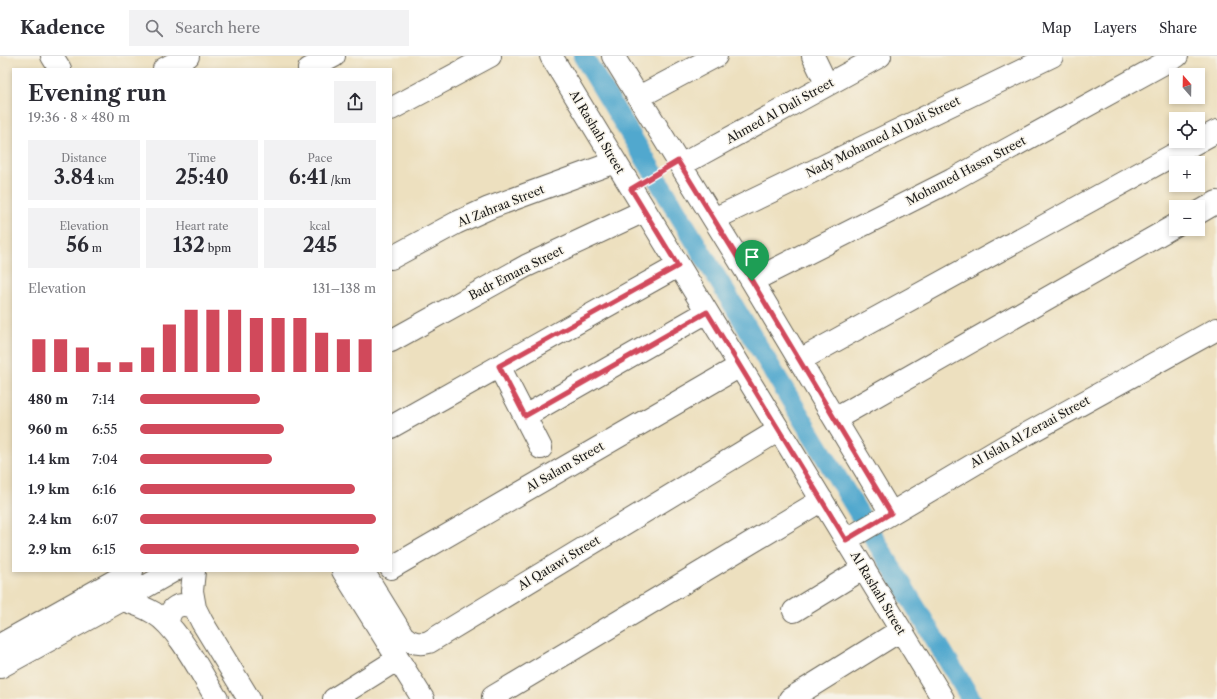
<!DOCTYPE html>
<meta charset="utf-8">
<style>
:root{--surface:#fff;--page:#f2f2f3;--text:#2b2b33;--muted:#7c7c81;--line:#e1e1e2;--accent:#d1495b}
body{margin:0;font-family:"Libre Caslon Text",serif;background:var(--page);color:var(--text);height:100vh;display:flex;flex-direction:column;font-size:15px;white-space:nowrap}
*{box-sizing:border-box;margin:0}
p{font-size:13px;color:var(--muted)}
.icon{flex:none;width:22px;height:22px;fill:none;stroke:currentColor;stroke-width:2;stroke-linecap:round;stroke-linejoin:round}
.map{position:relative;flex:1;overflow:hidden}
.panel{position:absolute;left:12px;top:12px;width:380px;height:504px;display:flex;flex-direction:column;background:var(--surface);border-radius:0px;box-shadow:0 2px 6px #0003}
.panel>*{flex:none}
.needle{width:26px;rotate:340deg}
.controls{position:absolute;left:1169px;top:12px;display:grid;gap:8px}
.controls a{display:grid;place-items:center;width:36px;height:36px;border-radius:0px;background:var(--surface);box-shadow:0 2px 6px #0003;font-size:20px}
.pin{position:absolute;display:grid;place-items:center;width:34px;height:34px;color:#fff;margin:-41px -17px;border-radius:50% 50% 50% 0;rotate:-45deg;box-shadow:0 0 4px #0007}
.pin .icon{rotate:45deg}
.round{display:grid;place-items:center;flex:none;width:42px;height:42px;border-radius:0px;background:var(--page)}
.head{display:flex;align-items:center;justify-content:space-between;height:68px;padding:0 16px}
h1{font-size:22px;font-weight:700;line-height:30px}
.stats{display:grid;grid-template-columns:repeat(3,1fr);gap:6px;height:68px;padding:4px 16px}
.stats div{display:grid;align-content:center;border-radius:0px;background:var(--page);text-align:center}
.stats b{font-size:20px;font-weight:700}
.stats small{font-size:11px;font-weight:400}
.stats p{font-size:11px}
.chart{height:112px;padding:8px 16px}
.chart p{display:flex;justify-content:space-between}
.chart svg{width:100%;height:72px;margin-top:4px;stroke:var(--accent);stroke-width:6}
ul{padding:0 16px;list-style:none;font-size:13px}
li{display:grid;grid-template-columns:64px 48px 1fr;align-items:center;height:30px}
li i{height:10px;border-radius:5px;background:var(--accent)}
header{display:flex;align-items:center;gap:24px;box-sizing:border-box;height:56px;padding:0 20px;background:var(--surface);border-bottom:1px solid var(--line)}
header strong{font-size:19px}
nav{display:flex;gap:22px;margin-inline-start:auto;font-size:14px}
.search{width:280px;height:36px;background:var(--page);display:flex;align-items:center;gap:10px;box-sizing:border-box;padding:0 14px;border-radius:0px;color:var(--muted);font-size:15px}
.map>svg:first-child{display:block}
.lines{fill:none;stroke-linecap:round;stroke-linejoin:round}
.canal{stroke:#51a8ce;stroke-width:20}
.minor-casing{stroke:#656155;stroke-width:24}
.path{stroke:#656155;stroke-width:2.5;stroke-dasharray:1 3;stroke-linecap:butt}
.minor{stroke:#fff;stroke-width:22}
.route-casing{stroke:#fff;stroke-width:8}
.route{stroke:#d1495b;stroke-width:5}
.labels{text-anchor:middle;stroke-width:3;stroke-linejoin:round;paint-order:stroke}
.street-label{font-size:12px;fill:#1c1c1c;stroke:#f7f3e8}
</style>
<header>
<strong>Kadence</strong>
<div class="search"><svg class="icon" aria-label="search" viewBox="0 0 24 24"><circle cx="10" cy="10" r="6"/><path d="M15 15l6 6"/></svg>Search here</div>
<nav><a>Map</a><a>Layers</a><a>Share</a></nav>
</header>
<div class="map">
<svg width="1217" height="643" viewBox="0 0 1217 643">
<rect width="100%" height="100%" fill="#f7f3e8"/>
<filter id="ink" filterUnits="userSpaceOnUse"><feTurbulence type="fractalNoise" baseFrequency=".025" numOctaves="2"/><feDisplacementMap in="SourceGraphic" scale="8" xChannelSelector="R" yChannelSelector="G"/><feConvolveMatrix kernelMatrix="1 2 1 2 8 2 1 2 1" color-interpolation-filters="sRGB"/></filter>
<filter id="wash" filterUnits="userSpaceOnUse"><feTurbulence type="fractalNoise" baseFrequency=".012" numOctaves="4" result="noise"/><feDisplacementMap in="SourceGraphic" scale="16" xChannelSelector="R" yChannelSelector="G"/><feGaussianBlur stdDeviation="0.9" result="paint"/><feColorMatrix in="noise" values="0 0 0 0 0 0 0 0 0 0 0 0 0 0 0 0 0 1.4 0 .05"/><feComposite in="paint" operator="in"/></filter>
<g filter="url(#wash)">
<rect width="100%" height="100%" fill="#ede0bf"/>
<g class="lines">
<!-- canal -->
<path class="canal" d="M583 0 971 643"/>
</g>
</g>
<g filter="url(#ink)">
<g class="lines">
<!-- minor casing -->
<g class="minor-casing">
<path id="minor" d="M52 0 60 13
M551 0 943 643
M613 0 752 225 891 457
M813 0 827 29
M164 13 188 0
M309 13 334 0
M639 41 716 0
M391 53 490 0
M681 109 880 0
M1198 157 1217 146
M714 163 1052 0
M391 202 456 167 489 152 615 106
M752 225 952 124 1177 0
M391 285 526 210 644 155
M800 304 1217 75
M499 310 541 392
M525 360 707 256
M835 363 1176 169
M391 371 678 210
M846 484 1005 390 1217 273
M391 512 740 310
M194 515 192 535 195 552 202 566 249 643
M343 515 423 643
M363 515 403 580C411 587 418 589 429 586L779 374
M122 544C133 547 144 551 154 557 179 572 201 618 217 643
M794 555 864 512
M168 568C169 551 179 545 195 552
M0 589 132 515
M0 611 122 544 173 515
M493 641 822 444
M334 643 398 603
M790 643 901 574"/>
</g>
<!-- path -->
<path class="path" d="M649 122 661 116"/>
<!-- minor -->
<use href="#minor" class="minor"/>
</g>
</g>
<g class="lines" filter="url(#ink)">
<!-- route casing -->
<g class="route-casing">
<path id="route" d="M678 105 752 225 891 457 846 484 707 256 525 360 499 310 678 210 631 133Z"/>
</g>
<!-- route -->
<use href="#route" class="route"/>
</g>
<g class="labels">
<!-- street labels -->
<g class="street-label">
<text transform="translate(780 55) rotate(-29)" y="4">Ahmed Al Dali Street</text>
<text transform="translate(597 76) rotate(59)" y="4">Al Rashah Street</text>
<text transform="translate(883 81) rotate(-26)" y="4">Nady Mohamed Al Dali Street</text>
<text transform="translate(966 115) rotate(-28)" y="4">Mohamed Hassn Street</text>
<text transform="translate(501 150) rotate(-22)" y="4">Al Zahraa Street</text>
<text transform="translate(516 217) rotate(-27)" y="4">Badr Emara Street</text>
<text transform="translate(1030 376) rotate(-29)" y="4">Al Islah Al Zeraai Street</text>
<text transform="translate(565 411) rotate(-30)" y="4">Al Salam Street</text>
<text transform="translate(559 507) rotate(-31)" y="4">Al Qatawi Street</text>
<text transform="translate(878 537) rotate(59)" y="4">Al Rashah Street</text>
</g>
</g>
</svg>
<div class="controls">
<a><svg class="needle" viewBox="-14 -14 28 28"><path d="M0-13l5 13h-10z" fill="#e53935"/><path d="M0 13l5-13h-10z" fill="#7c7c81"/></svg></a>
<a><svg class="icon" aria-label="locate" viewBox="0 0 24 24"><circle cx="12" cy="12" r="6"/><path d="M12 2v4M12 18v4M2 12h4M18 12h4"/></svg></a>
<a>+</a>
<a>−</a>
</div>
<div class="pin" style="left:752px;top:225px;background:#1e9e55"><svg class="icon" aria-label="arrive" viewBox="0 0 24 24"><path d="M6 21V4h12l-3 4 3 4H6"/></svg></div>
<section class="panel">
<div class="head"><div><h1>Evening run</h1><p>19:36 · 8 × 480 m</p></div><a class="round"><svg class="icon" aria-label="share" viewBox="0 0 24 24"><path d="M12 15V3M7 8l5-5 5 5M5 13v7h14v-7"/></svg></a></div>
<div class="stats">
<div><p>Distance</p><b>3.84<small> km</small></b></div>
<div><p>Time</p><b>25:40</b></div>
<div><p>Pace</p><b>6:41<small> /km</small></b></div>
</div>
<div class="stats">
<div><p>Elevation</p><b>56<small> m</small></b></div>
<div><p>Heart rate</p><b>132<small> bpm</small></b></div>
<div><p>kcal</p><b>245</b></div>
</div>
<div class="chart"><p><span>Elevation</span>131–138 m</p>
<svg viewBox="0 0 160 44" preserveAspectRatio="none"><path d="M5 44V24M15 44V24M25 44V29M35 44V38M45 44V38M55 44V29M65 44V15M75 44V6M85 44V6M95 44V6M105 44V11M115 44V11M125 44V11M135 44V20M145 44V24M155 44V24"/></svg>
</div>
<ul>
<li><b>480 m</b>7:14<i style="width:51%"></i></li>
<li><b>960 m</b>6:55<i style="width:61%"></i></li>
<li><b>1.4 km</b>7:04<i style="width:56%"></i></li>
<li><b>1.9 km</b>6:16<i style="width:91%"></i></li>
<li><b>2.4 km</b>6:07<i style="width:100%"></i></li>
<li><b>2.9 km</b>6:15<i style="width:93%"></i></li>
</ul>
</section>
</div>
